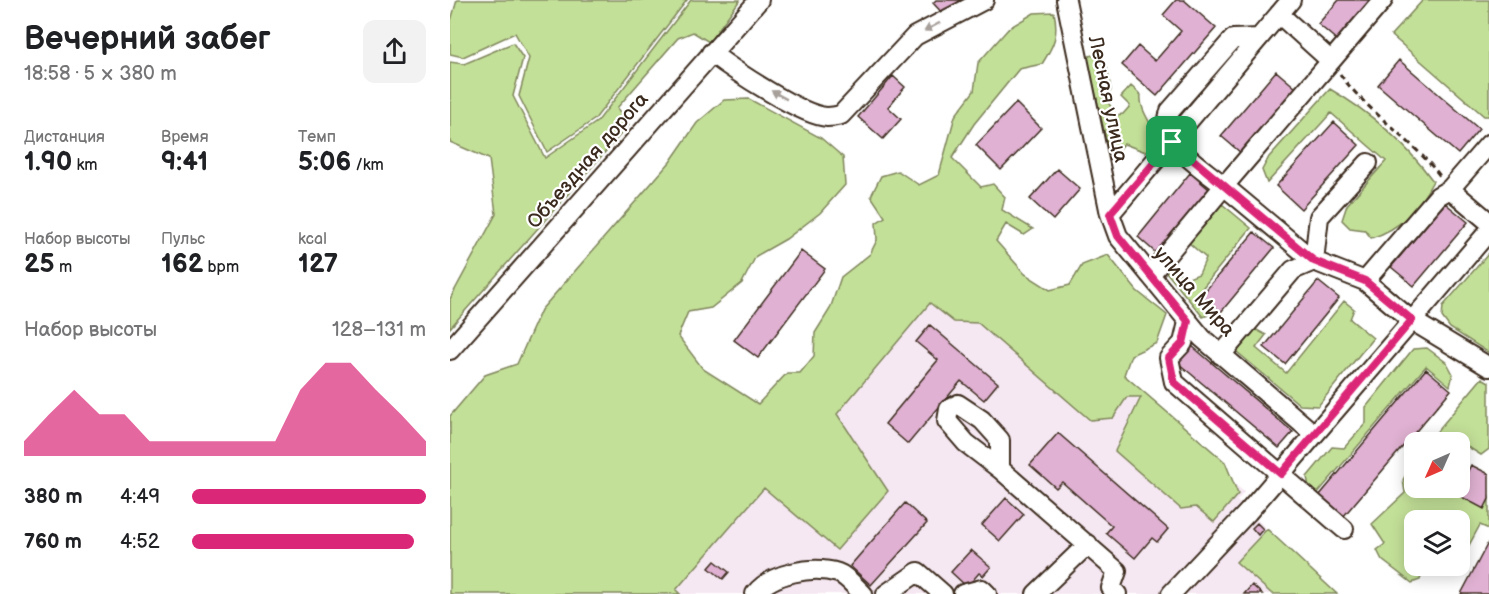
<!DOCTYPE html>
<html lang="ru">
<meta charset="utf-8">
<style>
:root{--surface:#fff;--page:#f2f2f2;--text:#202124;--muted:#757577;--accent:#db2777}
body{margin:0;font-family:"Balsamiq Sans",sans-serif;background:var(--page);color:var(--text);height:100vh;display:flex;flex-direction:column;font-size:22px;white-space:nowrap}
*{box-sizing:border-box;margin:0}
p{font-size:20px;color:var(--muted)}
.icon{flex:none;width:33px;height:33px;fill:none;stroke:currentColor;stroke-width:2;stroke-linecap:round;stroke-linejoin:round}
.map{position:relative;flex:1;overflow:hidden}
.side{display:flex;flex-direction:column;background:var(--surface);width:450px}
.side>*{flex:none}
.needle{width:39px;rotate:225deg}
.tools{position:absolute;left:954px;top:432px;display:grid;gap:12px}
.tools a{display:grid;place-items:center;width:66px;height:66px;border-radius:12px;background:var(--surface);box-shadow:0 3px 15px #0003;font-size:30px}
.pin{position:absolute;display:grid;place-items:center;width:51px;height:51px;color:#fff;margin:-26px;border-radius:12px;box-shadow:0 3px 9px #0006}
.round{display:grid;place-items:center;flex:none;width:63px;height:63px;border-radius:12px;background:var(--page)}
.headline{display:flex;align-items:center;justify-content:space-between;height:102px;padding:0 24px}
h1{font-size:33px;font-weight:600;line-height:45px}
.metrics{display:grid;grid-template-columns:repeat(3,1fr);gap:9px;height:102px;padding:6px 24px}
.metrics div{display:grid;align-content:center}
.metrics b{font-size:26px;font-weight:600}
.metrics small{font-size:16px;font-weight:400}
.metrics p{font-size:16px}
.chart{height:168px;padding:12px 24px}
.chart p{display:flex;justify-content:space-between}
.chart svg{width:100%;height:108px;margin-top:6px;fill:var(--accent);opacity:.7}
ul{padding:0 24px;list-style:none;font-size:20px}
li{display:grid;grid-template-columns:96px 72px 1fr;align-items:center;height:45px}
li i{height:15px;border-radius:8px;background:var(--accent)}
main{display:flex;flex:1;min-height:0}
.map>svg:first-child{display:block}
.built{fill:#f6e8f2}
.green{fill:#c3e098;stroke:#7f855b;stroke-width:1.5}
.building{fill:#e0b1d2;stroke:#3b2a1e;stroke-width:1.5}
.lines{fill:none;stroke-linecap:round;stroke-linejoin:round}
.minor-casing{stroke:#3b2a1e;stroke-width:22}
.path{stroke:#3b2a1e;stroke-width:3;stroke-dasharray:6 4.5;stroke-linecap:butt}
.minor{stroke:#fff;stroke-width:18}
.oneway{fill:#a79f9a}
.route-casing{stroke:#fff;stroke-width:12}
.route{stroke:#db2777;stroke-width:8}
.labels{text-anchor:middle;stroke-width:4.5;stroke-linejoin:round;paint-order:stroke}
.street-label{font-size:20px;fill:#3b2a1e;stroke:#fff}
</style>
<main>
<section class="side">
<div class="headline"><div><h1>Вечерний забег</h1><p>18:58 · 5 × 380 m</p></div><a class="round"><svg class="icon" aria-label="share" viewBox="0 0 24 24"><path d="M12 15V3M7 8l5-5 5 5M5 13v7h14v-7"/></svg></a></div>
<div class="metrics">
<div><p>Дистанция</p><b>1.90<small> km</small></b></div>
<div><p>Время</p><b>9:41</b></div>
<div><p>Темп</p><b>5:06<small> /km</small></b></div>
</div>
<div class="metrics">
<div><p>Набор высоты</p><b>25<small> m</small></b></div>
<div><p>Пульс</p><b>162<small> bpm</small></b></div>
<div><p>kcal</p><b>127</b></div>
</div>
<div class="chart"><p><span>Набор высоты</span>128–131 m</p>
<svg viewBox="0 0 160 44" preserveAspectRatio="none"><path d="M0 44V38L10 27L20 17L30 27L40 27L50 38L60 38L70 38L80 38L90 38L100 38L110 17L120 6L130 6L140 17L150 27L160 38V44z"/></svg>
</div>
<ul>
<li><b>380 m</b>4:49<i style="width:100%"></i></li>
<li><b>760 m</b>4:52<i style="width:95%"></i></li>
</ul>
</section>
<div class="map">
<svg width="1039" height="594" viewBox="0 0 1039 594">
<rect width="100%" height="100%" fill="#fff"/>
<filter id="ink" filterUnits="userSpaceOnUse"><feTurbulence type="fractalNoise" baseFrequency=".0167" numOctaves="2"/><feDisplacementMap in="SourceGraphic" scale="12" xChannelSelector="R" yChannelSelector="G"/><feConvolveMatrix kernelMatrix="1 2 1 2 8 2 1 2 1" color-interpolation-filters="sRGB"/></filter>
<g filter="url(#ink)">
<!-- built -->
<path class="built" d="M481 260 632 351 794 492 787 501 855 564 828 594H230L226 591 314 488 387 550 438 491 372 393Z"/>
<!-- green -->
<path class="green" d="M7 0H237L145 119 97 152 69 96 79 58 65 33 13 57 0 54V24Z
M241 0H290L259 42 243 32 228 38 167 108 179 125 0 328V299L46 214 39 159 0 142V62L14 64 63 43 73 58 63 96 95 158 148 121Z
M973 0H1039V116H1034L941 35Z
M604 12C609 35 604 45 592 64L569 69 524 124 502 158 531 187 543 184 555 197 552 210 583 229 574 235 556 224 546 241 575 274 600 290 620 285 632 265 658 255 687 291 717 315 707 343 681 355 674 375 775 462 788 494 764 522 746 507 731 509 665 451 691 397H677L663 418 640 420 528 323 504 322 480 303 387 414 438 491 387 550 314 488 226 590 230 594H0V416L35 375 67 364 91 310 220 162 247 123 274 100 299 99 371 138 393 157 395 185 370 213 336 239 306 256 292 283 261 308 238 312 228 336 253 369 308 404 337 373H350L364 356 365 333 380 309 391 277 420 254 427 240 426 223 435 217 421 196 431 176 448 171 469 185 489 175 505 116 524 91 528 63 559 28 584 13Z
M642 55 657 67 661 90 656 99 666 115 673 114 680 106 671 97 681 86 691 95C689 111 703 124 707 139L696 152 674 144 664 155 659 152 637 57Z
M880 89C920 112 956 144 983 181 968 209 951 229 921 238L915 230 900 228 892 220 897 205 936 161 881 113 817 183 812 170 819 157Z
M772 204 801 228 745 297 763 313 753 317 716 272 721 265 736 279 749 274 756 258 739 243Z
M1039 253V353L1000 328 992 317 993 306Z
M894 301 904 309 900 319 923 338 868 406 850 405 787 352 805 329 816 335 806 348 836 373Z
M977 348 997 363 1003 374 1000 386 976 366 867 494 859 487 857 477 882 447 894 448 916 423V407L963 349Z
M1032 378 1039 382V449L1031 455 1010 442H978Z
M964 460V488H1000L1025 500 1039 497V529L1030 525 1018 547 1010 544V520H964V566H975L970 580 962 583 932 560 927 550 935 544 922 524 955 493 953 480Z
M817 529 887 594H822L786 562Z"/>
<!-- building -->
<path class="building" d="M486 0H511L495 16 483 3Z
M726 0H734L766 28 707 96 672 65 688 46 705 61 731 31 713 15Z
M889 0H925L889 42 868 24Z
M949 60 1029 129 1008 154 928 85Z
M826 71 846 88 791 153 771 136Z
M443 76 455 87 438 107 451 119 433 139 408 117Z
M566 103 591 128 551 170 526 145Z
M884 122 909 145 851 209 826 186Z
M607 169 630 189 603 220 580 199Z
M740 173 759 189 706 253 688 237Z
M995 203 1018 222 964 286 941 267Z
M804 232 824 248 771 312 751 296Z
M351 251 375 269 308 358 284 340Z
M868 281 889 298 835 364 814 347Z
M480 325 548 383 534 400 511 381 458 444 435 424 488 360 466 342Z
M742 346 843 432 829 448 728 363Z
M976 369 1001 390 893 517 869 496Z
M608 433 718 529 707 542 702 538 685 558 656 533 662 526 612 482 606 488 580 465Z
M1021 465 1039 474V499L1034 509 1006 494Z
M556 498 574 514 550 541 532 525Z
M455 503 477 523 421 585 400 566Z
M807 523 813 529 808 535 802 528Z
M1039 541V594H1011Z
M521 550 541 567 533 576 529 573 517 587 501 572Z
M265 561 279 572 273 579 259 568Z
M802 585 812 594H794Z"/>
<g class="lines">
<!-- minor casing -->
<g class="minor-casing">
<path id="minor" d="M616 0 660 214 668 236 752 338 864 434
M829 14 881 61 774 186 864 261
M261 53C282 69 352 116 377 117 381 117 387 116 391 115L465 36 534 0
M881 61 933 0
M1039 144 1000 189 1039 222
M1000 189 988 196 915 281 961 320 1039 367
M660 214 841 0
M864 261 869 217 918 163
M700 275 774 186C752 167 708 144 720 111L783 39 809 38
M738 322 733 343 719 358 724 382 894 529
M0 350 309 0
M771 355 843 270 864 261 915 281
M550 469V440L532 420 508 404 499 409 497 421 516 443 550 469 667 571 661 588 667 594
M305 594C321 573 363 565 388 573 397 576 406 588 413 594
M436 594 468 572 493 594
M513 594 532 589 537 594
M586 594 638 544
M721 594 798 512 1039 231"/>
</g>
<!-- path -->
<path class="path" d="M890 74C918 113 961 138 990 176"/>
<!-- minor -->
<use href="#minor" class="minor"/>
</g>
<!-- one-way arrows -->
<defs><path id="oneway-solid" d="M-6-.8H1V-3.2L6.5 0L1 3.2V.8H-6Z" transform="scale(1.5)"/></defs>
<g class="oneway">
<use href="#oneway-solid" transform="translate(482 27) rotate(152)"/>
<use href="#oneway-solid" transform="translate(329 95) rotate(-151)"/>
</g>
</g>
<g class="lines" filter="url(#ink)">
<!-- route casing -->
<g class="route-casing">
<path id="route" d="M722 142 864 261 915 281 962 320 831 474 724 382 719 358 733 343 738 321 668 236 660 214Z"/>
</g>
<!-- route -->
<use href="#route" class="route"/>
</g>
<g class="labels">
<!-- street labels -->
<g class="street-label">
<text transform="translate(659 99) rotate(78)" y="7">Лесная улица</text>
<text transform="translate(137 160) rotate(-49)" y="7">Объездная дорога</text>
<text transform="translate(745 291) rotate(49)" y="7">улица Мира</text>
</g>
</g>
</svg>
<div class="tools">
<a><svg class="needle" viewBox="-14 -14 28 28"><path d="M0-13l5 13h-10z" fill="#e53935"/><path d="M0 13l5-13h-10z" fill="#757577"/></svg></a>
<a><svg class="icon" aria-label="layers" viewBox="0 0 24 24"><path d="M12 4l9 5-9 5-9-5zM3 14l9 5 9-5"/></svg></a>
</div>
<div class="pin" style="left:722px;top:142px;background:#1e9e55"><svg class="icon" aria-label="arrive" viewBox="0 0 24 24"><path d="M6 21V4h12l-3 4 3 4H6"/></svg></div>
</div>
</main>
